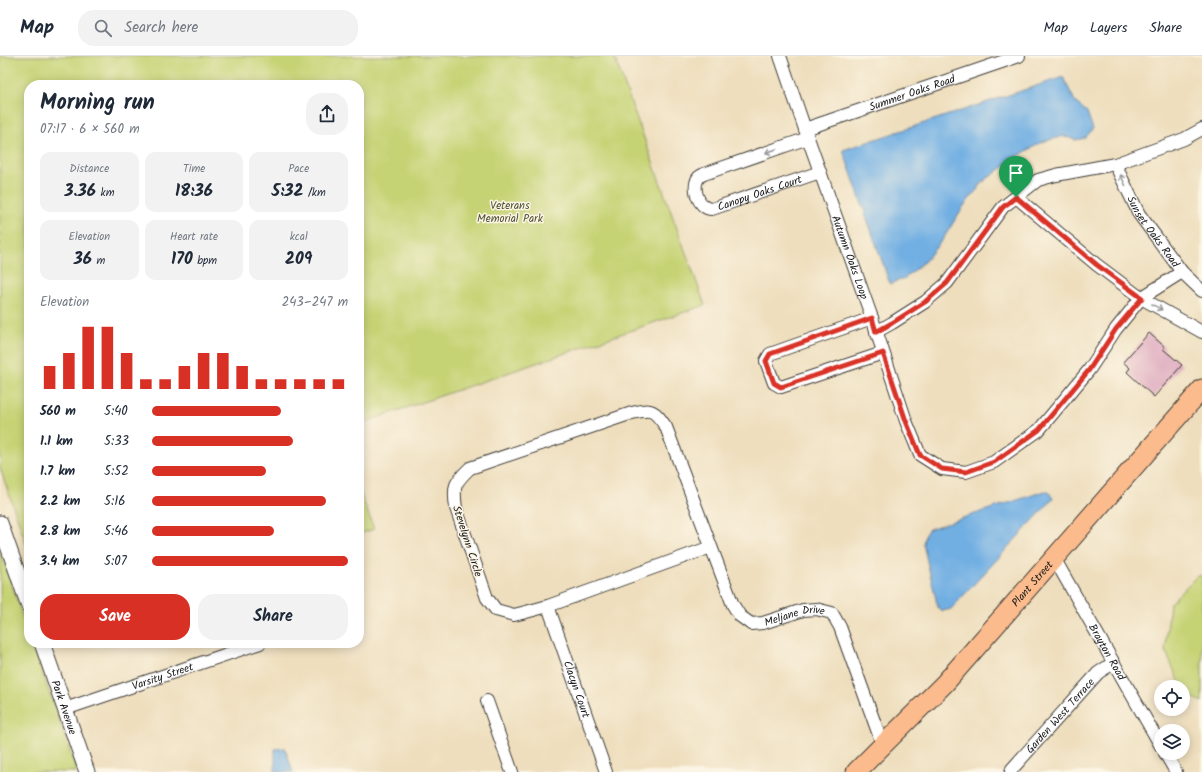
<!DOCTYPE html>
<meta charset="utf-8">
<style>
:root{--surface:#fff;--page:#f2f2f3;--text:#1f2937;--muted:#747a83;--line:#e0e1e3;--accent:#d93025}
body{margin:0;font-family:Kalam,sans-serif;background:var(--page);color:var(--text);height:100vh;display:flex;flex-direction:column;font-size:15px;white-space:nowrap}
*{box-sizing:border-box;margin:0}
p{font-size:13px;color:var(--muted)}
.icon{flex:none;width:22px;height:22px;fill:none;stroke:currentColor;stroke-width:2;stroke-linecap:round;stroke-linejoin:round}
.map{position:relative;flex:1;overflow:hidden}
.drawer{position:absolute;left:24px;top:24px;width:340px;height:568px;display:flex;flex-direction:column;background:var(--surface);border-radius:16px;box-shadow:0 2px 10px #0003}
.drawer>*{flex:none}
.tools{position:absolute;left:1154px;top:624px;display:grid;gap:8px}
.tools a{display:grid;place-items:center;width:36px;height:36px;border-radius:50%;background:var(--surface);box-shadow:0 2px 10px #0003;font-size:20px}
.pin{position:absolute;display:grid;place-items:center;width:34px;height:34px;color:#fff;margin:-41px -17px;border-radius:50% 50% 50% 0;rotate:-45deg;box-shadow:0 0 4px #0007}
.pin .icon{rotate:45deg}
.round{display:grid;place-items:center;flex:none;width:42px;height:42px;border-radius:16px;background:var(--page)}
.summary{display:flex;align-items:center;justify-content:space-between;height:68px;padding:0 16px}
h1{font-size:22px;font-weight:800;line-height:30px}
.metrics{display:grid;grid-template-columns:repeat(3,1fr);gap:6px;height:68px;padding:4px 16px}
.metrics div{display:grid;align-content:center;border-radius:10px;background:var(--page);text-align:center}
.metrics b{font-size:17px;font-weight:800}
.metrics small{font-size:11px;font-weight:400}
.metrics p{font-size:11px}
.chart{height:112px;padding:8px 16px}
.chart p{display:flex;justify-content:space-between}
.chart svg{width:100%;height:72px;margin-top:4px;stroke:var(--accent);stroke-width:6}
.action{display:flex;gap:8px;margin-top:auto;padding:8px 16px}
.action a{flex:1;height:46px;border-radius:16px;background:var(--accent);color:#fff;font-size:16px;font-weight:800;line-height:46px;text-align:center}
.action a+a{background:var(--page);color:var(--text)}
ul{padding:0 16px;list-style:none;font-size:13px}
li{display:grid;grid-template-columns:64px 48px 1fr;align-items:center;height:30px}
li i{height:10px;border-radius:5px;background:var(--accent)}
header{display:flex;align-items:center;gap:24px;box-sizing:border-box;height:56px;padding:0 20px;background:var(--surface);border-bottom:1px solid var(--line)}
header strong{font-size:19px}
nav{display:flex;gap:22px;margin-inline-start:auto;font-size:14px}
.search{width:280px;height:36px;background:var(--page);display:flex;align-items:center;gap:10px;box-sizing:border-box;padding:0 14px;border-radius:16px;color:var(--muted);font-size:15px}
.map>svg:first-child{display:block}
.green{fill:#c6d374;stroke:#717848}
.water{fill:#71afe3;stroke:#466680}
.building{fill:#dca4bc}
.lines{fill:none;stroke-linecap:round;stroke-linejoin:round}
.minor-casing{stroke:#3c3934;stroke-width:14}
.tertiary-casing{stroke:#3c3934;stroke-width:17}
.primary-casing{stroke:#3c3934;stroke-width:21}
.minor{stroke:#fff;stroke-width:12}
.tertiary{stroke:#fff;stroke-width:15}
.primary{stroke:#fbbb8c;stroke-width:19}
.oneway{stroke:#999}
.route-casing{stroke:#fff;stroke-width:8}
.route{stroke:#d93025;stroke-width:5}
.labels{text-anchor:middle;stroke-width:3;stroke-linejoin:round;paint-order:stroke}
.street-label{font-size:11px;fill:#1c1c1c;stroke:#fcf5e5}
.park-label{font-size:11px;fill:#4f5336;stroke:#fcf5e5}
</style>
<header>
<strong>Map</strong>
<div class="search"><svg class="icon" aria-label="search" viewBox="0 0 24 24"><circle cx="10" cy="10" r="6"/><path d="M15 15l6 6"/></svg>Search here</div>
<nav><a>Map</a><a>Layers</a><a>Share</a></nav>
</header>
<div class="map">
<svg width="1202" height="716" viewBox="0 0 1202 716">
<rect width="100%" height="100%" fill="#fcf5e5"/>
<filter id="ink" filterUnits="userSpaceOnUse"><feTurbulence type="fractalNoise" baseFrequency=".025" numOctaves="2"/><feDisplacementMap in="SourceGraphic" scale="8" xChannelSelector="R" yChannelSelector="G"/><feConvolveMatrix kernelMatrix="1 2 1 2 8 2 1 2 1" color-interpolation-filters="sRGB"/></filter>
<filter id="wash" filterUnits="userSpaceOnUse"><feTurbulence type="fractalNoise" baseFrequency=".012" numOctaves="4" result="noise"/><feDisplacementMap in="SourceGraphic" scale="16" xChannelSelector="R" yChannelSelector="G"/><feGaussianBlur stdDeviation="0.9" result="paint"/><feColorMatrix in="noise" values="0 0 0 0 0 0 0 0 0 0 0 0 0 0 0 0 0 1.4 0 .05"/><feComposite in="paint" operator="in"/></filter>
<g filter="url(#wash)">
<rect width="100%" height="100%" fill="#eedebd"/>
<!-- green -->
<path class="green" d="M0 0H614L705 249 359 368V29H29V496L0 412Z
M359 433 374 473 359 478Z
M0 495 29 579V587H32L77 716H0Z
M1202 519V646L1190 640 1178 623 1165 594 1170 547 1196 521Z"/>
<!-- water -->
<path class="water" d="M1063 21 1076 47 1087 56 1093 73 1085 82 1075 84 1064 80 1042 86 1023 97 984 125 963 151 943 183 925 205 905 222 890 228 843 94Z
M1045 435 1049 436 1053 443 951 553 943 555 938 552 923 488 925 478 929 473Z
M285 692 293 716H275V693Z"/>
<g id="blocks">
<!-- building -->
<path class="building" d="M1149 277 1165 291 1163 293 1182 309 1154 341 1127 316 1130 312 1123 306Z"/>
</g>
</g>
<g filter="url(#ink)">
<use href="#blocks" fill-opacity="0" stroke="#3c3934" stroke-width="1"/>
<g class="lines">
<!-- minor casing -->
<g class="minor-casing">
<g id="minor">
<path id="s1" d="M780 0 808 82 872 262 906 365 920 399 942 413 966 416 994 406 1039 374 1089 314 1116 273 1141 242 1182 216"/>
<path id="s2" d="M805 73 1019 0"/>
<path id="s3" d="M808 82 704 118C702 119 700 120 699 121 691 130 698 153 712 153L820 116"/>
<path id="s4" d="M1115 108 1139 158 1182 216 1202 235"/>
<path d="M1016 141 1097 209 1141 242 1202 276"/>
<path d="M872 262 770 298 766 305 774 327 781 331 883 297"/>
<path d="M876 276 892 267 925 246 947 227 1003 151 1038 124 1056 119 1115 108 1184 83 1202 73"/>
<path id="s5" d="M711 491 548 550 526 556 514 559 496 554 487 542 456 452C453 430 454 427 470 412L632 357C653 352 654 354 666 371L733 549 740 560 751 568 763 567 803 554 816 553 832 557 840 571 883 690"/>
<path id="s6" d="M1054 502 1161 690"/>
<path id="s7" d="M548 550 606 716"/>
<path d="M487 645 512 716"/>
<path id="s8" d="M65 653 260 587"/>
<path d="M1165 697 1176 716"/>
<path id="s9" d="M1011 716 1012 713 1098 617 1113 607"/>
</g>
</g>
<!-- tertiary casing -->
<g class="tertiary-casing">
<g id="tertiary">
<path d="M0 467 29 550"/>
<path id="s10" d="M42 587 87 716"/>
</g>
</g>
<!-- primary casing -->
<g class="primary-casing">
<g id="primary">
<path id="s11" d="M856 716 945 627 1202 333"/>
</g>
</g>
<!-- minor -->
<use href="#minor" class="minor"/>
<!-- tertiary -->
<use href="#tertiary" class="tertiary"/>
<!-- primary -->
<use href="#primary" class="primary"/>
</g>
<!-- one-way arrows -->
<defs><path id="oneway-shaft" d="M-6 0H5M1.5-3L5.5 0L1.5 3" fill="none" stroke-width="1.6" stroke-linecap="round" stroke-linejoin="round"/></defs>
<g class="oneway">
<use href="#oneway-shaft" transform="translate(771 95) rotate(161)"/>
<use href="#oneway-shaft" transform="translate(1123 124) rotate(-115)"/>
<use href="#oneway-shaft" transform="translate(1157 251) rotate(29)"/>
</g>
</g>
<g class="lines" filter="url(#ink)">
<!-- route casing -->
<g class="route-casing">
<path id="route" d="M1016 141 1097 209 1142 242 1116 273 1089 314 1039 374 994 406 966 416 942 413 920 399 906 365 883 297 781 331 774 327 766 305 770 298 872 262 876 276 892 267 925 246 947 227 1003 151Z"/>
</g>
<!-- route -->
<use href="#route" class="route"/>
</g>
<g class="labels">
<!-- street labels -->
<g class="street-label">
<text dy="4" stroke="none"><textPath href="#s2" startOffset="113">Summer Oaks Road</textPath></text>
<text dy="4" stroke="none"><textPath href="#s3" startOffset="207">Canopy Oaks Court</textPath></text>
<text dy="4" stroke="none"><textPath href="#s4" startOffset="78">Sunset Oaks Road</textPath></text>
<text dy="4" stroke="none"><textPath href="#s1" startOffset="213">Autumn Oaks Loop</textPath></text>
<text transform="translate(468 485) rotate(72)" y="4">Stevelynn Circle</text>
<text dy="4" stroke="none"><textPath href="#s11" startOffset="258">Plant Street</textPath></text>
<text dy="4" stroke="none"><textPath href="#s5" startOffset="857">Meljane Drive</textPath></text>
<text dy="4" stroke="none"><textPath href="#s6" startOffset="108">Brayton Road</textPath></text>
<text dy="4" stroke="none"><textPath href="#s8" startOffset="103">Varsity Street</textPath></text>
<text dy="4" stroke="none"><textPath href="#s7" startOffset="88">Clacyn Court</textPath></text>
<text dy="4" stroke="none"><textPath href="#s10" startOffset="68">Park Avenue</textPath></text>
<text dy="4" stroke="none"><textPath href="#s9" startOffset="75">Garden West Terrace</textPath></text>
</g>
<!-- park labels -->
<g class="park-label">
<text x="510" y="153">Veterans<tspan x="510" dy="13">Memorial Park</tspan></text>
</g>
</g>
</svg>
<div class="tools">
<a><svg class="icon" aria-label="locate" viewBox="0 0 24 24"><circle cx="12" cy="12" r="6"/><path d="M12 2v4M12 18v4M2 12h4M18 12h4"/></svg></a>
<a><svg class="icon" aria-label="layers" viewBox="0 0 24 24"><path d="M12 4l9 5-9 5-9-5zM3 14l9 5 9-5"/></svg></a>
</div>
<div class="pin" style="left:1016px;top:141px;background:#1e9e55"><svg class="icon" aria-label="arrive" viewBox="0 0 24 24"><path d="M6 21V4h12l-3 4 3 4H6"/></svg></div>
<section class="drawer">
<div class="summary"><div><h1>Morning run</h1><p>07:17 · 6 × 560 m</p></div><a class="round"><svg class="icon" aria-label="share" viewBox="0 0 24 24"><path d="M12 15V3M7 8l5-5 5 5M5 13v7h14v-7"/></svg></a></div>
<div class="metrics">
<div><p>Distance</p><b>3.36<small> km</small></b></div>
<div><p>Time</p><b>18:36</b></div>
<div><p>Pace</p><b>5:32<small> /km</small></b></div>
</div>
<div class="metrics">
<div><p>Elevation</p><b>36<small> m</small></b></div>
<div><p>Heart rate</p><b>170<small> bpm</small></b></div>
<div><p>kcal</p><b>209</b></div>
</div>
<div class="chart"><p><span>Elevation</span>243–247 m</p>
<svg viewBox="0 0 160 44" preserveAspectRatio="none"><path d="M5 44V30M15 44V22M25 44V6M35 44V6M45 44V22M55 44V38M65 44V38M75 44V30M85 44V22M95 44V22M105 44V30M115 44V38M125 44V38M135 44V38M145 44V38M155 44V38"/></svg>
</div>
<ul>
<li><b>560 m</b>5:40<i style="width:66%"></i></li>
<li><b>1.1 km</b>5:33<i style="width:72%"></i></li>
<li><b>1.7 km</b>5:52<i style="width:58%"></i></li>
<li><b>2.2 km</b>5:16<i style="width:89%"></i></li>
<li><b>2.8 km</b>5:46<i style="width:62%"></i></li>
<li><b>3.4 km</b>5:07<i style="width:100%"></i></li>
</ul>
<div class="action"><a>Save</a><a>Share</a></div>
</section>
</div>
